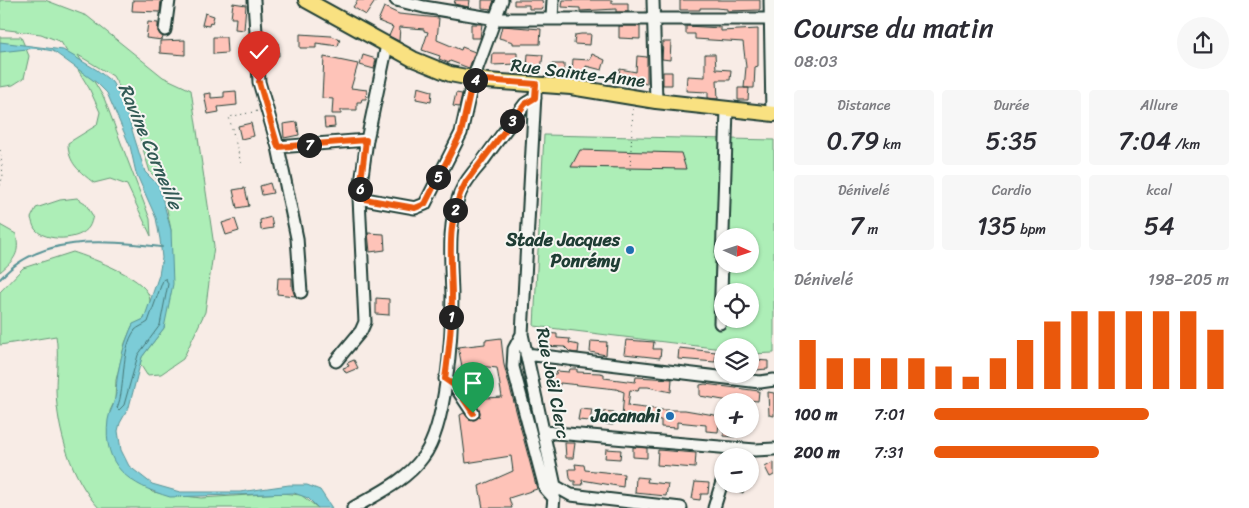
<!DOCTYPE html>
<html lang="fr">
<meta charset="utf-8">
<style>
:root{--surface:#fff;--page:#f7f7f7;--text:#2b2b33;--muted:#7c7c81;--accent:#ea580c}
body{margin:0;font-family:Sriracha,sans-serif;background:var(--page);color:var(--text);height:100vh;display:flex;flex-direction:column;font-size:19px;white-space:nowrap}
*{box-sizing:border-box;margin:0}
p{font-size:16px;color:var(--muted)}
.icon{flex:none;width:28px;height:28px;fill:none;stroke:currentColor;stroke-width:2;stroke-linecap:round;stroke-linejoin:round}
.map{position:relative;flex:1;overflow:hidden}
.side{display:flex;flex-direction:column;background:var(--surface);width:475px}
.side>*{flex:none}
.needle{width:32px;rotate:93deg}
.tools{position:absolute;left:714px;top:228px;display:grid;gap:10px}
.tools a{display:grid;place-items:center;width:45px;height:45px;border-radius:50%;background:var(--surface);box-shadow:0 1px 4px #0004;font-size:25px}
.pin{position:absolute;display:grid;place-items:center;width:42px;height:42px;color:#fff;margin:-51px -21px;border-radius:50% 50% 50% 0;rotate:-45deg;box-shadow:0 0 5px #0007}
.pin .icon{rotate:45deg}
.km{position:absolute;width:25px;height:25px;margin:-12px;border-radius:50%;background:#222;color:#fff;font-size:14px;line-height:25px;text-align:center}
.round{display:grid;place-items:center;flex:none;width:52px;height:52px;border-radius:26px;background:var(--page)}
.head{display:flex;align-items:center;justify-content:space-between;height:85px;padding:0 20px}
h1{font-size:28px;font-weight:600;line-height:38px}
.stats{display:grid;grid-template-columns:repeat(3,1fr);gap:8px;height:85px;padding:5px 20px}
.stats div{display:grid;align-content:center;border-radius:5px;background:var(--page);text-align:center}
.stats b{font-size:25px;font-weight:600}
.stats small{font-size:14px;font-weight:400}
.stats p{font-size:14px}
.chart{height:140px;padding:10px 20px}
.chart p{display:flex;justify-content:space-between}
.chart svg{width:100%;height:90px;margin-top:5px;stroke:var(--accent);stroke-width:6}
ul{padding:0 20px;list-style:none;font-size:16px}
li{display:grid;grid-template-columns:80px 60px 1fr;align-items:center;height:38px}
li i{height:12px;border-radius:6px;background:var(--accent)}
main{display:flex;flex:1;min-height:0}
.map>svg:first-child{display:block}
.green{fill:#adeeb7;stroke:#669676;fill-rule:evenodd}
.water{fill:#7cccd7;stroke:#579396}
.lines{fill:none;stroke-linecap:round;stroke-linejoin:round}
.shore{stroke:#447675;stroke-width:1}
.stream{stroke:#579396;stroke-width:2}
.building{fill:#fec3b8;stroke:#1f3d34;fill-rule:evenodd}
.minor-casing{stroke:#1f3d34;stroke-width:15}
.major-casing{stroke:#1f3d34;stroke-width:18}
.path{stroke:#1f3d34;stroke-width:1;stroke-dasharray:1 4;stroke-linecap:butt}
.minor{stroke:#f6f6f2;stroke-width:11}
.major{stroke:#f9e181;stroke-width:14}
.route-casing{stroke:#fff;stroke-width:10}
.route{stroke:#ea580c;stroke-width:6}
.poi-dot{fill:#1f6fb2;stroke:#f6f6f2;stroke-width:2}
.labels{text-anchor:middle;stroke-width:4;stroke-linejoin:round;paint-order:stroke}
.street-label{font-size:18px;fill:#1f3d34;stroke:#f6f6f2}
.poi-label{font-size:18px;font-weight:bold;fill:#1f3d34;stroke:#f6f6f2;text-anchor:end}
.water-label{font-size:19px;font-style:italic;fill:#325a55;stroke:#f6f6f2}
</style>
<main>
<div class="map">
<svg width="774" height="508" viewBox="0 0 774 508">
<rect width="100%" height="100%" fill="#f8ece6"/>
<filter id="ink" filterUnits="userSpaceOnUse"><feTurbulence type="fractalNoise" baseFrequency=".02" numOctaves="2"/><feDisplacementMap in="SourceGraphic" scale="10" xChannelSelector="R" yChannelSelector="G"/><feConvolveMatrix kernelMatrix="1 2 1 2 8 2 1 2 1" color-interpolation-filters="sRGB"/></filter>
<g filter="url(#ink)">
<!-- green -->
<path class="green" d="M0 0H45L87 16 163 77 191 90 214 246 205 312 183 359 161 374 147 375 140 364 142 357 164 328 171 230 162 184 150 172 130 106 113 76 78 55 104 98 150 219 151 236 127 185 110 179 94 183C79 171 68 163 68 143L97 125 100 112 89 88 61 42 41 34 0 29Z
M0 37H21L29 56 24 78 13 85 0 87Z
M544 135 774 140V353L750 354V346H722V349L534 326ZM722 236H750V264H722ZM722 291H750V319H722Z
M77 198 85 203 93 216C92 219 91 224 89 227 80 241 45 242 35 229 33 226 32 221 31 218L36 208 60 200Z
M0 225 16 234C20 254 15 259 0 272Z
M73 252C91 258 151 279 150 301 150 306 146 314 144 319L132 326 125 343 116 380 115 400 110 411 111 451 152 492 201 498 281 493 301 495 318 508H99C71 478 57 430 56 390 56 372 59 354 56 336L0 345V292L23 268Z"/>
<!-- water -->
<path class="water" d="M0 42 63 50 97 70 112 82 123 101 145 172 159 186 171 230 173 284 164 328 142 357 129 407 120 423 118 431 121 450 129 466 152 484 180 492H240L289 485H307L320 490 332 508H318L308 498 294 493 170 497C130 485 102 467 108 420 109 412 114 406 115 398 117 392 116 385 117 379 120 360 125 341 133 324L144 319 159 275 162 258 160 239 156 218 136 173 130 146 107 93 97 83 53 51 36 48 0 52Z"/>
<g class="lines">
<!-- shore -->
<path class="shore" d="M166 279 168 284 160 325 138 355 124 405 119 410 117 408C126 387 120 350 135 330 138 327 144 325 148 322L163 280Z"/>
<!-- stream -->
<path class="stream" d="M0 279C41 233 106 241 162 247"/>
</g>
<!-- building -->
<path class="building" d="M133 0H161L160 12 132 11Z
M358 0H376L366 15 353 7Z
M455 0H470L469 7 454 4Z
M482 0H494L491 9 482 8Z
M514 0H542L543 9H529V5H514Z
M563 0H612V3H628V12H616V9L580 11V8L562 7Z
M680 0H760V10L727 11V9L716 8H700V10H680Z
M233 3 246 5 244 30 235 29 236 18H231Z
M384 7 399 14 439 18 437 40 461 50 462 47 475 52 469 68 450 61 449 63 439 59 440 56 422 50 428 32 424 31V29L400 27 399 41 389 36 393 27 378 21Z
M205 13 214 16 212 23 210 22 209 26 202 25Z
M148 22 158 23V32L163 37 162 40 146 38Z
M471 24H482L480 38H471Z
M502 26 541 29 540 44H513V42L499 38Z
M619 26H640V39L619 38Z
M686 26 721 28V31L758 29V66L755 67 754 88H744L746 67 743 42 695 39V34H686Z
M300 34 331 36 340 39 338 46 316 43V48H300Z
M581 34H591L590 45 574 44 575 35Z
M213 37H226L227 53 213 54Z
M185 40V55L160 53V41Z
M278 42 279 56 267 58 265 43Z
M663 42H671L670 60 662 59Z
M493 53H517V64L492 65Z
M528 54 543 55 541 69 527 68Z
M592 54 605 60 602 70 586 66V74L572 73 573 59 590 60Z
M705 54H715L716 69 731 70 730 80H717L718 99 708 98V92L686 91 687 76 705 77Z
M363 55 376 59 374 69 360 65Z
M637 56 647 57V84L618 78 620 69 636 72Z
M324 57 358 64 351 88 367 90 366 99H362L361 102H357V110H341V114H332L333 99 322 98Z
M552 64H564V73H552Z
M663 72H672V85H663Z
M418 87 432 91 431 102 416 99Z
M738 88H749L748 100H738Z
M236 91 237 105 218 107 219 112 208 114 204 94 211 93V98L224 97V92Z
M456 93 462 94 459 107 453 106Z
M324 118H334L335 127 325 128Z
M297 122 299 135 284 138 283 124Z
M251 123 254 136 241 139 238 126Z
M580 150 681 153 686 169 571 167Z
M270 183 273 193 262 195 260 186Z
M245 188 249 206 237 208 233 190Z
M271 217 273 228 261 230 260 220Z
M235 219 239 231 226 235 222 223Z
M368 233 384 234 385 250 370 252Z
M278 278H292V288L295 296 277 294Z
M376 298 389 299V315L376 314Z
M544 333 557 334V338L570 339 569 343 579 345 578 353 570 352 565 347 539 346V339L544 340Z
M501 338 504 365 537 489 509 498 512 508H483L479 486 513 471 511 456 466 463 460 415 464 413 469 419 474 420 479 417 480 412 467 390 458 347 485 344V340ZM479 366 497 368 502 397 486 398Z
M626 340 654 342 653 349H661L660 358 624 354Z
M591 341 607 342 606 355 590 352Z
M679 348 716 352 715 362 678 359Z
M354 360 358 368 346 373 343 368 349 366 347 363Z
M755 360 768 361V369L755 370Z
M570 369H577V372L600 373 604 374V378L635 382 636 377 672 379 671 392 648 387H639L638 391 630 390 628 406 662 410H685L720 416 718 432 706 431V425L677 422V428L661 427V420L622 417 624 392 616 389 560 383V385L549 384 550 374H556L557 371 569 372Z
M705 384 759 391 758 401 737 399V401H729L700 396V385Z
M768 392 774 393V416L769 415Z
M580 409 592 410 590 421 578 420Z
M604 411 614 412 613 425 603 424Z
M724 429H736L735 437 724 436Z
M565 443H575L573 458H566Z
M633 447 647 448V458L633 457Z
M606 449 621 450 620 459 605 458Z
M658 450 696 453 695 468 657 465Z
M774 462V475L770 477 765 467Z
M575 464 584 465 585 470 624 474 623 487 582 480 583 485H575V481H572L570 478 569 469H576Z
M636 477 648 478 647 482 668 484 666 496 635 493Z
M695 482 709 483 708 494H701L700 500 692 499Z
M732 484H746L743 493 731 489Z"/>
<g class="lines">
<!-- minor casing -->
<g class="minor-casing">
<path id="minor" d="M254 0 259 82 278 147 297 238 301 292
M396 0 424 7 496 19H774
M653 0 656 101
M770 0 772 114
M552 18 553 0
M165 30 169 0
M535 94 522 334 555 486 553 508
M278 147 367 140
M359 198 415 208 425 204 461 133 473 79 502 0
M720 323 727 109
M522 334 514 349 513 367 545 488 554 498
M526 354 760 382 774 380
M336 361 361 331 365 322 359 198 367 140 387 45
M445 379 455 386 473 413
M544 432 755 450 774 449
M555 486 571 495 681 508
M353 508C377 494 406 481 423 457 447 426 452 335 452 294 451 260 447 225 460 193 465 181 474 171 482 162 496 142 511 123 525 104L535 98
M714 508 722 482"/>
</g>
<!-- major casing -->
<g class="major-casing">
<path id="major" d="M306 0 413 59 450 74 487 81 571 87 656 101 774 114"/>
</g>
<!-- path -->
<path class="path" d="M0 150 3 175 0 186
M241 163 229 117 258 111
M630 170 633 108"/>
<!-- minor -->
<use href="#minor" class="minor"/>
<!-- major -->
<use href="#major" class="major"/>
</g>
</g>
<g class="lines" filter="url(#ink)">
<!-- route casing -->
<g class="route-casing">
<path id="route" d="M259 82 278 147 366 140 359 198 415 208 425 204 461 133 473 79 536 84 535 98 525 104 466 182C446 216 451 257 452 294 452 322 449 351 445 379L455 386 473 413"/>
</g>
<!-- route -->
<use href="#route" class="route"/>
</g>
<!-- markers -->
<g class="poi-dot">
<circle cx="630" cy="250" r="5"/>
<circle cx="670" cy="416" r="5"/>
</g>
<g class="labels">
<!-- street labels -->
<g class="street-label">
<text transform="translate(578 73) rotate(7)" y="6">Rue Sainte-Anne</text>
<text transform="translate(553 383) rotate(79)" y="6">Rue Joël Clerc</text>
</g>
<!-- poi labels -->
<g class="poi-label">
<text x="620" y="246">Stade Jacques<tspan x="620" dy="21">Ponrémy</tspan></text>
<text x="660" y="422">Jacanahi</text>
</g>
<!-- water labels -->
<g class="water-label">
<text transform="translate(151 146) rotate(67)" y="7">Ravine Corneille</text>
</g>
</g>
</svg>
<div class="tools">
<a><svg class="needle" viewBox="-14 -14 28 28"><path d="M0-13l5 13h-10z" fill="#e53935"/><path d="M0 13l5-13h-10z" fill="#7c7c81"/></svg></a>
<a><svg class="icon" aria-label="locate" viewBox="0 0 24 24"><circle cx="12" cy="12" r="6"/><path d="M12 2v4M12 18v4M2 12h4M18 12h4"/></svg></a>
<a><svg class="icon" aria-label="layers" viewBox="0 0 24 24"><path d="M12 4l9 5-9 5-9-5zM3 14l9 5 9-5"/></svg></a>
<a>+</a>
<a>−</a>
</div>
<div class="pin" style="left:473px;top:413px;background:#1e9e55"><svg class="icon" aria-label="arrive" viewBox="0 0 24 24"><path d="M6 21V4h12l-3 4 3 4H6"/></svg></div>
<div class="pin" style="left:259px;top:82px;background:#d93025"><svg class="icon" aria-label="check" viewBox="0 0 24 24"><path d="M5 12l5 5 9-10"/></svg></div>
<b class="km" style="left:451px;top:317px">1</b>
<b class="km" style="left:455px;top:210px">2</b>
<b class="km" style="left:512px;top:121px">3</b>
<b class="km" style="left:475px;top:80px">4</b>
<b class="km" style="left:438px;top:177px">5</b>
<b class="km" style="left:360px;top:189px">6</b>
<b class="km" style="left:309px;top:145px">7</b>
</div>
<section class="side">
<div class="head"><div><h1>Course du matin</h1><p>08:03</p></div><a class="round"><svg class="icon" aria-label="share" viewBox="0 0 24 24"><path d="M12 15V3M7 8l5-5 5 5M5 13v7h14v-7"/></svg></a></div>
<div class="stats">
<div><p>Distance</p><b>0.79<small> km</small></b></div>
<div><p>Durée</p><b>5:35</b></div>
<div><p>Allure</p><b>7:04<small> /km</small></b></div>
</div>
<div class="stats">
<div><p>Dénivelé</p><b>7<small> m</small></b></div>
<div><p>Cardio</p><b>135<small> bpm</small></b></div>
<div><p>kcal</p><b>54</b></div>
</div>
<div class="chart"><p><span>Dénivelé</span>198–205 m</p>
<svg viewBox="0 0 160 44" preserveAspectRatio="none"><path d="M5 44V20M15 44V29M25 44V29M35 44V29M45 44V29M55 44V33M65 44V38M75 44V29M85 44V20M95 44V11M105 44V6M115 44V6M125 44V6M135 44V6M145 44V6M155 44V15"/></svg>
</div>
<ul>
<li><b>100 m</b>7:01<i style="width:73%"></i></li>
<li><b>200 m</b>7:31<i style="width:56%"></i></li>
</ul>
</section>
</main>
